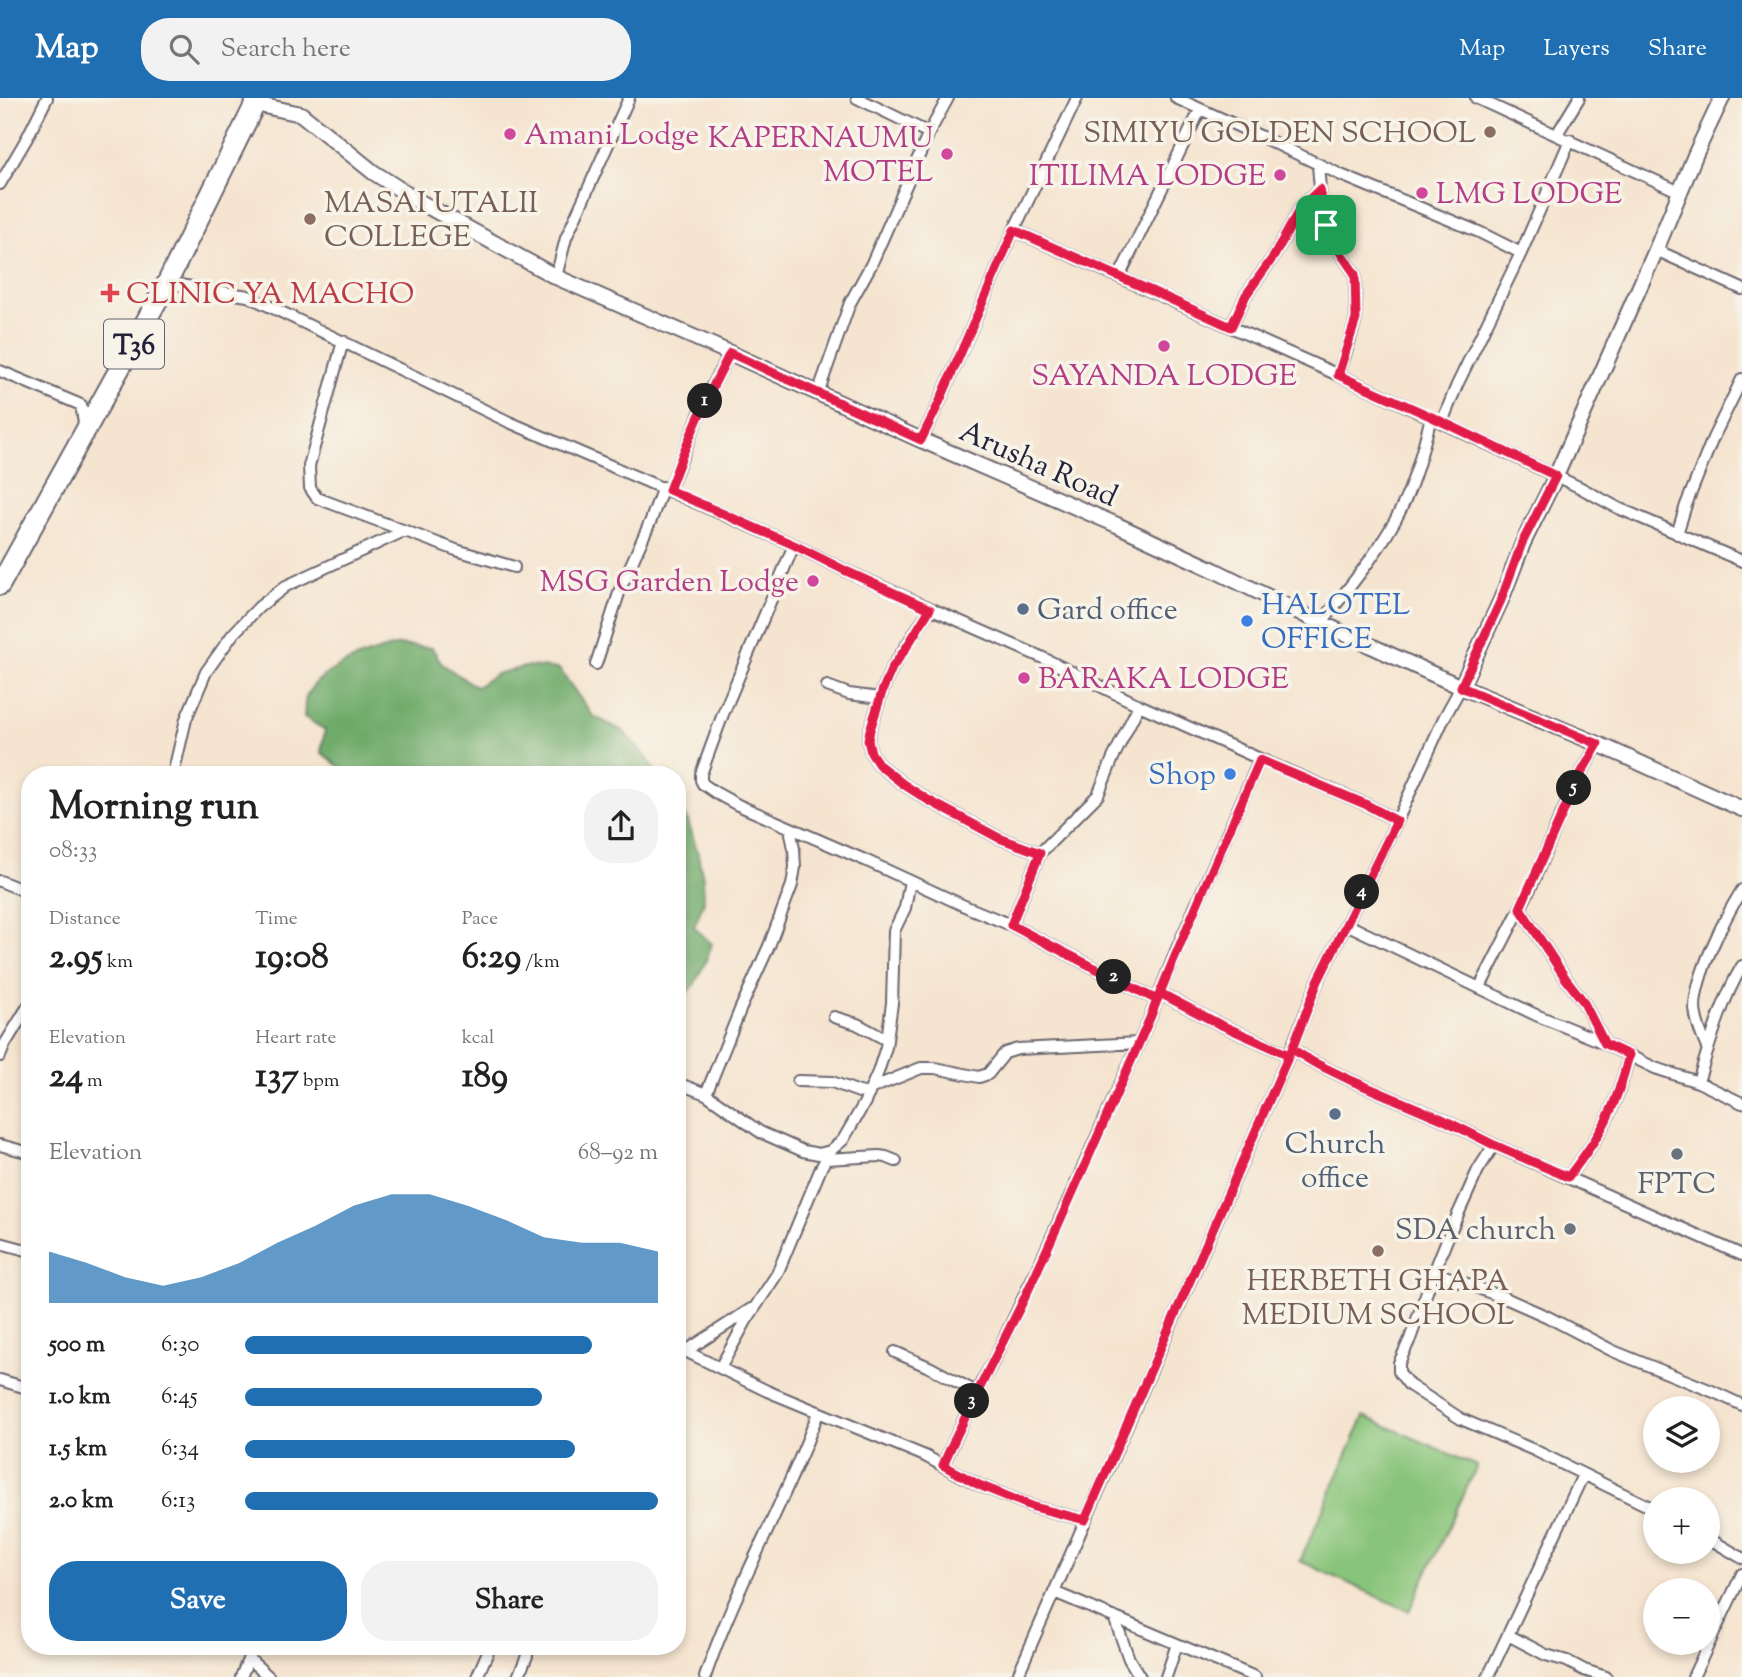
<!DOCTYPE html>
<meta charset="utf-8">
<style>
:root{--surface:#fff;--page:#f2f2f2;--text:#222;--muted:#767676;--accent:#1f6fb2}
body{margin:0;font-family:"Sorts Mill Goudy",serif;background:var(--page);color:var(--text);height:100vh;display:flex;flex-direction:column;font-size:26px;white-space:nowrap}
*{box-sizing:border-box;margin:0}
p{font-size:23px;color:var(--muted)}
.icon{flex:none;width:38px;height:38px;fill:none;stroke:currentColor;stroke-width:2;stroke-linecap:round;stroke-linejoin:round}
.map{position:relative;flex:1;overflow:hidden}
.sheet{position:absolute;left:21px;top:668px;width:665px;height:889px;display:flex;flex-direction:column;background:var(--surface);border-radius:28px;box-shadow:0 4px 10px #0003}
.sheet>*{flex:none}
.fabs{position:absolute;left:1643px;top:1298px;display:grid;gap:14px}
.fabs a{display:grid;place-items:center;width:77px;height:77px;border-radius:50%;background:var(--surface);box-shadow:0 4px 10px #0003;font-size:35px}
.pin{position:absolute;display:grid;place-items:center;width:60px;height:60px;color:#fff;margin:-30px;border-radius:14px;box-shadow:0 4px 10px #0006}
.km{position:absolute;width:35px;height:35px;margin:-18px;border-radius:50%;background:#222;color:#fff;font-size:19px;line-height:35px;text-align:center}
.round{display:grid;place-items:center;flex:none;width:74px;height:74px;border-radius:28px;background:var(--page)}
.overview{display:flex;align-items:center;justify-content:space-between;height:119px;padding:0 28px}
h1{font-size:38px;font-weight:700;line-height:52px}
.stats{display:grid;grid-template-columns:repeat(3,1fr);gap:10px;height:119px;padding:7px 28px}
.stats div{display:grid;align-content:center}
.stats b{font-size:35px;font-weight:700}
.stats small{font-size:19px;font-weight:400}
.stats p{font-size:19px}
.chart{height:196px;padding:14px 28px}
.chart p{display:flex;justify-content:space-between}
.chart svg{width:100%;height:126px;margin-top:7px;fill:var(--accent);opacity:.7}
.cta{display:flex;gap:14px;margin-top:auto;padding:14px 28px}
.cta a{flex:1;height:80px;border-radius:28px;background:var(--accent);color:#fff;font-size:28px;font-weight:700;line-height:80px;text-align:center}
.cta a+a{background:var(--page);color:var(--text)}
ul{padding:0 28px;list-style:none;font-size:23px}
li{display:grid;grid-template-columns:112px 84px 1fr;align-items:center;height:52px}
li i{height:18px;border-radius:9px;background:var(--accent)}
header{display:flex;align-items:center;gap:42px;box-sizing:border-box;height:98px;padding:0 35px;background:var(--accent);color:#fff}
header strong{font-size:33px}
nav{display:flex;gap:38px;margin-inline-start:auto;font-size:24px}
.search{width:490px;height:63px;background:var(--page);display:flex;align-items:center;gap:18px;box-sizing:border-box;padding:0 24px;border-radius:28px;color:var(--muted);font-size:26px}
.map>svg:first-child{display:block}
.green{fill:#88c479;stroke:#55735a;stroke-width:2}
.forest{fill:#6eaa69;stroke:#486652;stroke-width:2}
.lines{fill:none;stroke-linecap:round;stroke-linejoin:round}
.street-casing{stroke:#6c666f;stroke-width:14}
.secondary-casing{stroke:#6c666f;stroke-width:18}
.highway-casing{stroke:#6c666f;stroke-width:23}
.street{stroke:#fff;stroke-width:10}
.secondary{stroke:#fff;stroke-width:14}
.highway{stroke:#fff;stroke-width:19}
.route-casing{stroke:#fff;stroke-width:14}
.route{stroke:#e11d48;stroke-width:9}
.education-dot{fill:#8d6e63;stroke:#f7f3e8;stroke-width:2.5}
.hotel-dot{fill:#d1479c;stroke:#f7f3e8;stroke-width:2.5}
.health-dot{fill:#e0444e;stroke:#f7f3e8;stroke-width:2.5}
.service-dot{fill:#5c6f8a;stroke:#f7f3e8;stroke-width:2.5}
.shop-dot{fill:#3f7fe0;stroke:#f7f3e8;stroke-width:2.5}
.worship-dot{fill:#6b7280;stroke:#f7f3e8;stroke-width:2.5}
.labels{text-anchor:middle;stroke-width:7;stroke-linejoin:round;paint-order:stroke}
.shield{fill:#f7f3e8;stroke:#62616f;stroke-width:2}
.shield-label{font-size:28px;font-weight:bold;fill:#22223b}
.education-label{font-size:30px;fill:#785e54;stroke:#f7f3e8;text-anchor:end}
.hotel-label{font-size:30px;fill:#b23c85;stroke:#f7f3e8;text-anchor:start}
.health-label{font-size:30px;fill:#be3a42;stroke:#f7f3e8;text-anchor:start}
.street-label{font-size:30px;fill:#22223b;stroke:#f7f3e8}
.shop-label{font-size:30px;fill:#366cbe;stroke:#f7f3e8;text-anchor:start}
.service-label{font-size:30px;fill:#4e5e75;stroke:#f7f3e8;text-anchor:start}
.worship-label{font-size:30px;fill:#5b616d;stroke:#f7f3e8}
</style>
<header>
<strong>Map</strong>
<div class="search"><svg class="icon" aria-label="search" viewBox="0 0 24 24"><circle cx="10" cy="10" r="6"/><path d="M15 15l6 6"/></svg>Search here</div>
<nav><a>Map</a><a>Layers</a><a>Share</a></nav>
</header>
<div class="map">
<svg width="1742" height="1579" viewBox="0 0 1742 1579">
<rect width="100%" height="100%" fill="#f7f3e8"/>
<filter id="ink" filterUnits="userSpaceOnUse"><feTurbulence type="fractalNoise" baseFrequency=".0143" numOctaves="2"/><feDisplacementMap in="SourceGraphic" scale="14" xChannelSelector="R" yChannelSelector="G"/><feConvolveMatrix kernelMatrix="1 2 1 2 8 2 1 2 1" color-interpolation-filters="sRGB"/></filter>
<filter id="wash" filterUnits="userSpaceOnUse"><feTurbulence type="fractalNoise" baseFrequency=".00686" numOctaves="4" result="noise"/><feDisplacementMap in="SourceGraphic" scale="28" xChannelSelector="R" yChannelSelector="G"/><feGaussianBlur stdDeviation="1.57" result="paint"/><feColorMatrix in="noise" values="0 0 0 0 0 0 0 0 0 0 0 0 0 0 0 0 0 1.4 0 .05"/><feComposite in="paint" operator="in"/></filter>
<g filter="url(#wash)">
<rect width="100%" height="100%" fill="#f5e4cf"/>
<!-- green -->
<path class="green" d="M1364 1318 1477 1368 1409 1513 1300 1463Z"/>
<!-- forest -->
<path class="forest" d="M399 547 432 550 442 566 476 589 496 576 529 568 559 571 593 618 623 633 648 661 657 677H349L321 654 325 632 304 619C305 612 304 602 307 597 320 570 372 554 399 547Z
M677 708 688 723 698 756 703 780 704 803 694 829 712 846 705 865 694 887 677 905Z"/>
</g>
<g filter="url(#ink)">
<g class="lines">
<!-- street casing -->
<g class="street-casing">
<path id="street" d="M857 0 929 35
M1176 0 1262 39 1341 77 1479 134 1521 155
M1476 0 1680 94
M1557 36 1579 0
M1318 67 1320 91 1326 127 1331 141 1355 176 1356 221 1348 248 1338 277
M0 86 27 40 47 0
M1014 132 1385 298 1579 389 1618 410 1742 463
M1656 152 1742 191
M556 179 566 140 629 0
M1119 179 1200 12
M167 185 248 198 509 324 794 447 846 473 1041 559 1139 607 1260 661 1365 706 1397 723
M1231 229 1246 197 1274 158 1301 109 1320 91
M343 243 309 368 310 390 317 400 456 452 514 469
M0 273 81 307 85 331
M818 295 850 205 871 167 929 35 948 0
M1442 324 1457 287 1521 155 1570 42
M921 342 939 305 1014 132 1077 0
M669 392 705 302 730 255
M1677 436 1686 407 1713 340 1742 281
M794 447 723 616 701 676V682L703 686 716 695 738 707 867 763 969 810 1011 827 1157 902
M930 511 892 570 883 591 870 632 868 642 871 655 879 667 903 686 928 702 999 740 1040 755
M1321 525C1348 491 1383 449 1401 411 1415 382 1423 350 1431 319
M596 566 621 489 651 422 663 389
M827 588 849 596 880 600
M173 677 186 621 206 574 233 536 259 509 286 488 404 433
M0 783 30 795
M1520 810 1566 881 1583 903 1605 946
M1346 826 1536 917 1595 941 1655 970 1698 984 1742 1005
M1011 827 1040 755 1098 697 1113 660 1139 607
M1480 889 1530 791 1559 722 1579 679 1598 646
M1160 895 1219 926 1289 957
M834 919 857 926 887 942
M1292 951 1313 964 1350 982 1442 1021 1494 1047 1742 1157
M1708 952C1702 939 1696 925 1695 910 1695 878 1725 819 1742 792
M0 958 5 946 30 905
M798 983 832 984 859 994 869 996
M1698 984C1710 945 1721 904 1742 868
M677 985 706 996 760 1034 803 1053 819 1056 830 1053 843 1042 865 1004 878 974 886 949 892 905 894 833 905 810 910 783
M872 990 921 970H935L979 979 988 976 1005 955 1018 951 1139 945
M706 996 740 912 769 848 792 787 795 769 794 751 790 730
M0 1047 30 1055
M1494 1047 1478 1072 1450 1134 1434 1174 1410 1241 1399 1265V1274L1409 1287 1461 1321 1534 1352 1656 1412
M826 1061 879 1058 886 1059 896 1063
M1568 1079C1602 1036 1616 1011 1629 957
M0 1145 30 1153
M1434 1174 1505 1200 1548 1219 1613 1253 1714 1294 1742 1307
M677 1249 767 1293 925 1358 979 1387 1034 1409 1085 1422
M686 1253 751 1211
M895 1254 929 1269 976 1294
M720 1270 746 1223 777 1176 821 1070 830 1053
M0 1282 30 1291
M943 1367 978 1291 994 1262 1046 1152 1150 920 1176 853 1260 661
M1708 1440 1742 1460
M1054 1494 1255 1579
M1114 1519 1129 1561 1140 1579
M1508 1537 1546 1557 1567 1563 1584 1572 1606 1579
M249 1561 269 1579
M241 1579 253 1549
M477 1579 490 1549
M518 1579 527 1558 528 1549
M705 1579C736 1488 785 1405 818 1315
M1017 1579 1289 957 1318 883 1397 723 1444 620 1461 589
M1166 1579 1177 1546
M1488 1579 1583 1377
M1693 1579 1742 1476"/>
</g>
<!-- secondary casing -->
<g class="secondary-casing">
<path id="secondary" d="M255 6 301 16 373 74 418 103 556 179 730 255 921 342 1117 427 1214 472 1321 525 1461 589 1598 646 1742 711
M1461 589 1501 502 1523 445 1556 378 1656 152 1696 55 1722 0"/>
</g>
<!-- highway casing -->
<g class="highway-casing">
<path id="highway" d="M0 487 167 185 258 0"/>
</g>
<!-- street -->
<use href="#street" class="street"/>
<!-- secondary -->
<use href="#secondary" class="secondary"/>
<!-- highway -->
<use href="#highway" class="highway"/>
</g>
</g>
<g class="lines" filter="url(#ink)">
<!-- route casing -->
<g class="route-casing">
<path id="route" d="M1326 127 1320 91 1301 109 1274 158 1246 197 1231 229 1163 198 1014 132 939 305 921 342 730 255C706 300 686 345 669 392L794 447 846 473 930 511 906 550 892 570 883 591 870 632 868 642 871 655 879 667 903 686 928 702 999 740 1040 755 1011 827 1157 902 1160 895 1219 926 1289 957 1085 1422 1034 1409 979 1387 943 1367C968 1310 998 1255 1025 1199 1068 1107 1109 1013 1150 920 1184 833 1223 747 1260 662L1365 706 1397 723 1318 883 1292 951 1313 964 1350 982 1442 1021 1494 1047 1568 1079C1602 1036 1616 1010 1629 957L1605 946 1583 903 1566 881 1520 810 1579 679 1598 646 1461 589 1501 502 1522 445 1556 378 1432 319 1338 277 1356 221 1355 176 1331 141 1326 127"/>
</g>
<!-- route -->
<use href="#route" class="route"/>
</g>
<!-- markers -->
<g class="education-dot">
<circle cx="1490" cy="34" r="7"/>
<circle cx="310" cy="121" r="7"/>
<circle cx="1378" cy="1153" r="7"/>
</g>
<g class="hotel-dot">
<circle cx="510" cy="36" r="7"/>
<circle cx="947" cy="56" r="7"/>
<circle cx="1280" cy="77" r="7"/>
<circle cx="1422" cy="95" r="7"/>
<circle cx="1164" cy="248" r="7"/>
<circle cx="813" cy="483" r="7"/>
<circle cx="1024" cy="580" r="7"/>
</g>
<path class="health-dot" d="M106.5 184.5h7v7h7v7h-7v7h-7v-7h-7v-7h7z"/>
<g class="service-dot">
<circle cx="1023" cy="511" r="7"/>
<circle cx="1335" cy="1016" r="7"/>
</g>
<g class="shop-dot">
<circle cx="1247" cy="523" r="7"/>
<circle cx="1230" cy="676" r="7"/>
</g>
<g class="worship-dot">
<circle cx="1677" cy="1056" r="7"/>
<circle cx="1570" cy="1131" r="7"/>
</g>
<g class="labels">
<!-- shield labels -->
<rect class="shield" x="104" y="221.5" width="60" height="49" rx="5"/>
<g class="shield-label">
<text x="134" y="256">T36</text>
</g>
<!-- education labels -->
<g class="education-label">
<text x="1476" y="44">SIMIYU GOLDEN SCHOOL</text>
<text x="324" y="114" text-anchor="start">MASAI UTALII<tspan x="324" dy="34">COLLEGE</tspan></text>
<text x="1378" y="1192" text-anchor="middle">HERBETH GHAPA<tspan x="1378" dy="34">MEDIUM SCHOOL</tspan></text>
</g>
<!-- hotel labels -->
<g class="hotel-label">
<text x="524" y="46">Amani Lodge</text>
<text x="933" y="49" text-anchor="end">KAPERNAUMU<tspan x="933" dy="34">MOTEL</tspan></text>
<text x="1266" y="87" text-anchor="end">ITILIMA LODGE</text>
<text x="1436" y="105">LMG LODGE</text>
<text x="1164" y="287" text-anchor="middle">SAYANDA LODGE</text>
<text x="799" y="493" text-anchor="end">MSG Garden Lodge</text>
<text x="1038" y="590">BARAKA LODGE</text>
</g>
<!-- health labels -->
<g class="health-label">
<text x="126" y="205">CLINIC YA MACHO</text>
</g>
<!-- street labels -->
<g class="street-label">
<text transform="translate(1039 365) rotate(24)" y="10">Arusha Road</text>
</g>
<!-- shop labels -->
<g class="shop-label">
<text x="1261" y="516">HALOTEL<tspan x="1261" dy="34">OFFICE</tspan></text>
<text x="1216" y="686" text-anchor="end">Shop</text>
</g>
<!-- service labels -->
<g class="service-label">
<text x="1037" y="521">Gard office</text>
<text x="1335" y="1055" text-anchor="middle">Church<tspan x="1335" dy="34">office</tspan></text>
</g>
<!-- worship labels -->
<g class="worship-label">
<text x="1677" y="1095">FPTC</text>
<text x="1556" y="1141" text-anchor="end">SDA church</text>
</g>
</g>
</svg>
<div class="fabs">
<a><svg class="icon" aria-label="layers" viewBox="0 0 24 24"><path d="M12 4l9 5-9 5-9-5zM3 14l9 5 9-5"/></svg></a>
<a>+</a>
<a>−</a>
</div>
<div class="pin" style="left:1326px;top:127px;background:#1e9e55"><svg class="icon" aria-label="arrive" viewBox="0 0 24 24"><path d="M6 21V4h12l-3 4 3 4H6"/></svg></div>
<b class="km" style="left:705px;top:303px">1</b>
<b class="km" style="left:1114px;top:879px">2</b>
<b class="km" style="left:972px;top:1303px">3</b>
<b class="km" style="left:1362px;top:794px">4</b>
<b class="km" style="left:1574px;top:690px">5</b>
<section class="sheet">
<div class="overview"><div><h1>Morning run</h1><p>08:33</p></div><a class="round"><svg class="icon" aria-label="share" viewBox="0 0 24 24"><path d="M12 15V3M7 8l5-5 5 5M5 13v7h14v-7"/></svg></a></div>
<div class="stats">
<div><p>Distance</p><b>2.95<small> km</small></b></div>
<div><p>Time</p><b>19:08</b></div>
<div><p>Pace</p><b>6:29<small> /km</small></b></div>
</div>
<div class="stats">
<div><p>Elevation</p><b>24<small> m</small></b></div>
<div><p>Heart rate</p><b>137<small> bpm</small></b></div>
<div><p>kcal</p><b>189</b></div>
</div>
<div class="chart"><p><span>Elevation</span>68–92 m</p>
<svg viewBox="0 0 160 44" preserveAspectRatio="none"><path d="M0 44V26L10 30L20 35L30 38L40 35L50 30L60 23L70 17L80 10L90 6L100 6L110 10L120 15L130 21L140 23L150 23L160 26V44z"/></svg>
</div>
<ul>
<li><b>500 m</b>6:30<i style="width:84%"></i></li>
<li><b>1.0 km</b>6:45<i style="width:72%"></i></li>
<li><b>1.5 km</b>6:34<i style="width:80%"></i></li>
<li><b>2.0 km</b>6:13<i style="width:100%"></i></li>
</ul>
<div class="cta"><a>Save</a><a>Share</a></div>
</section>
</div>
